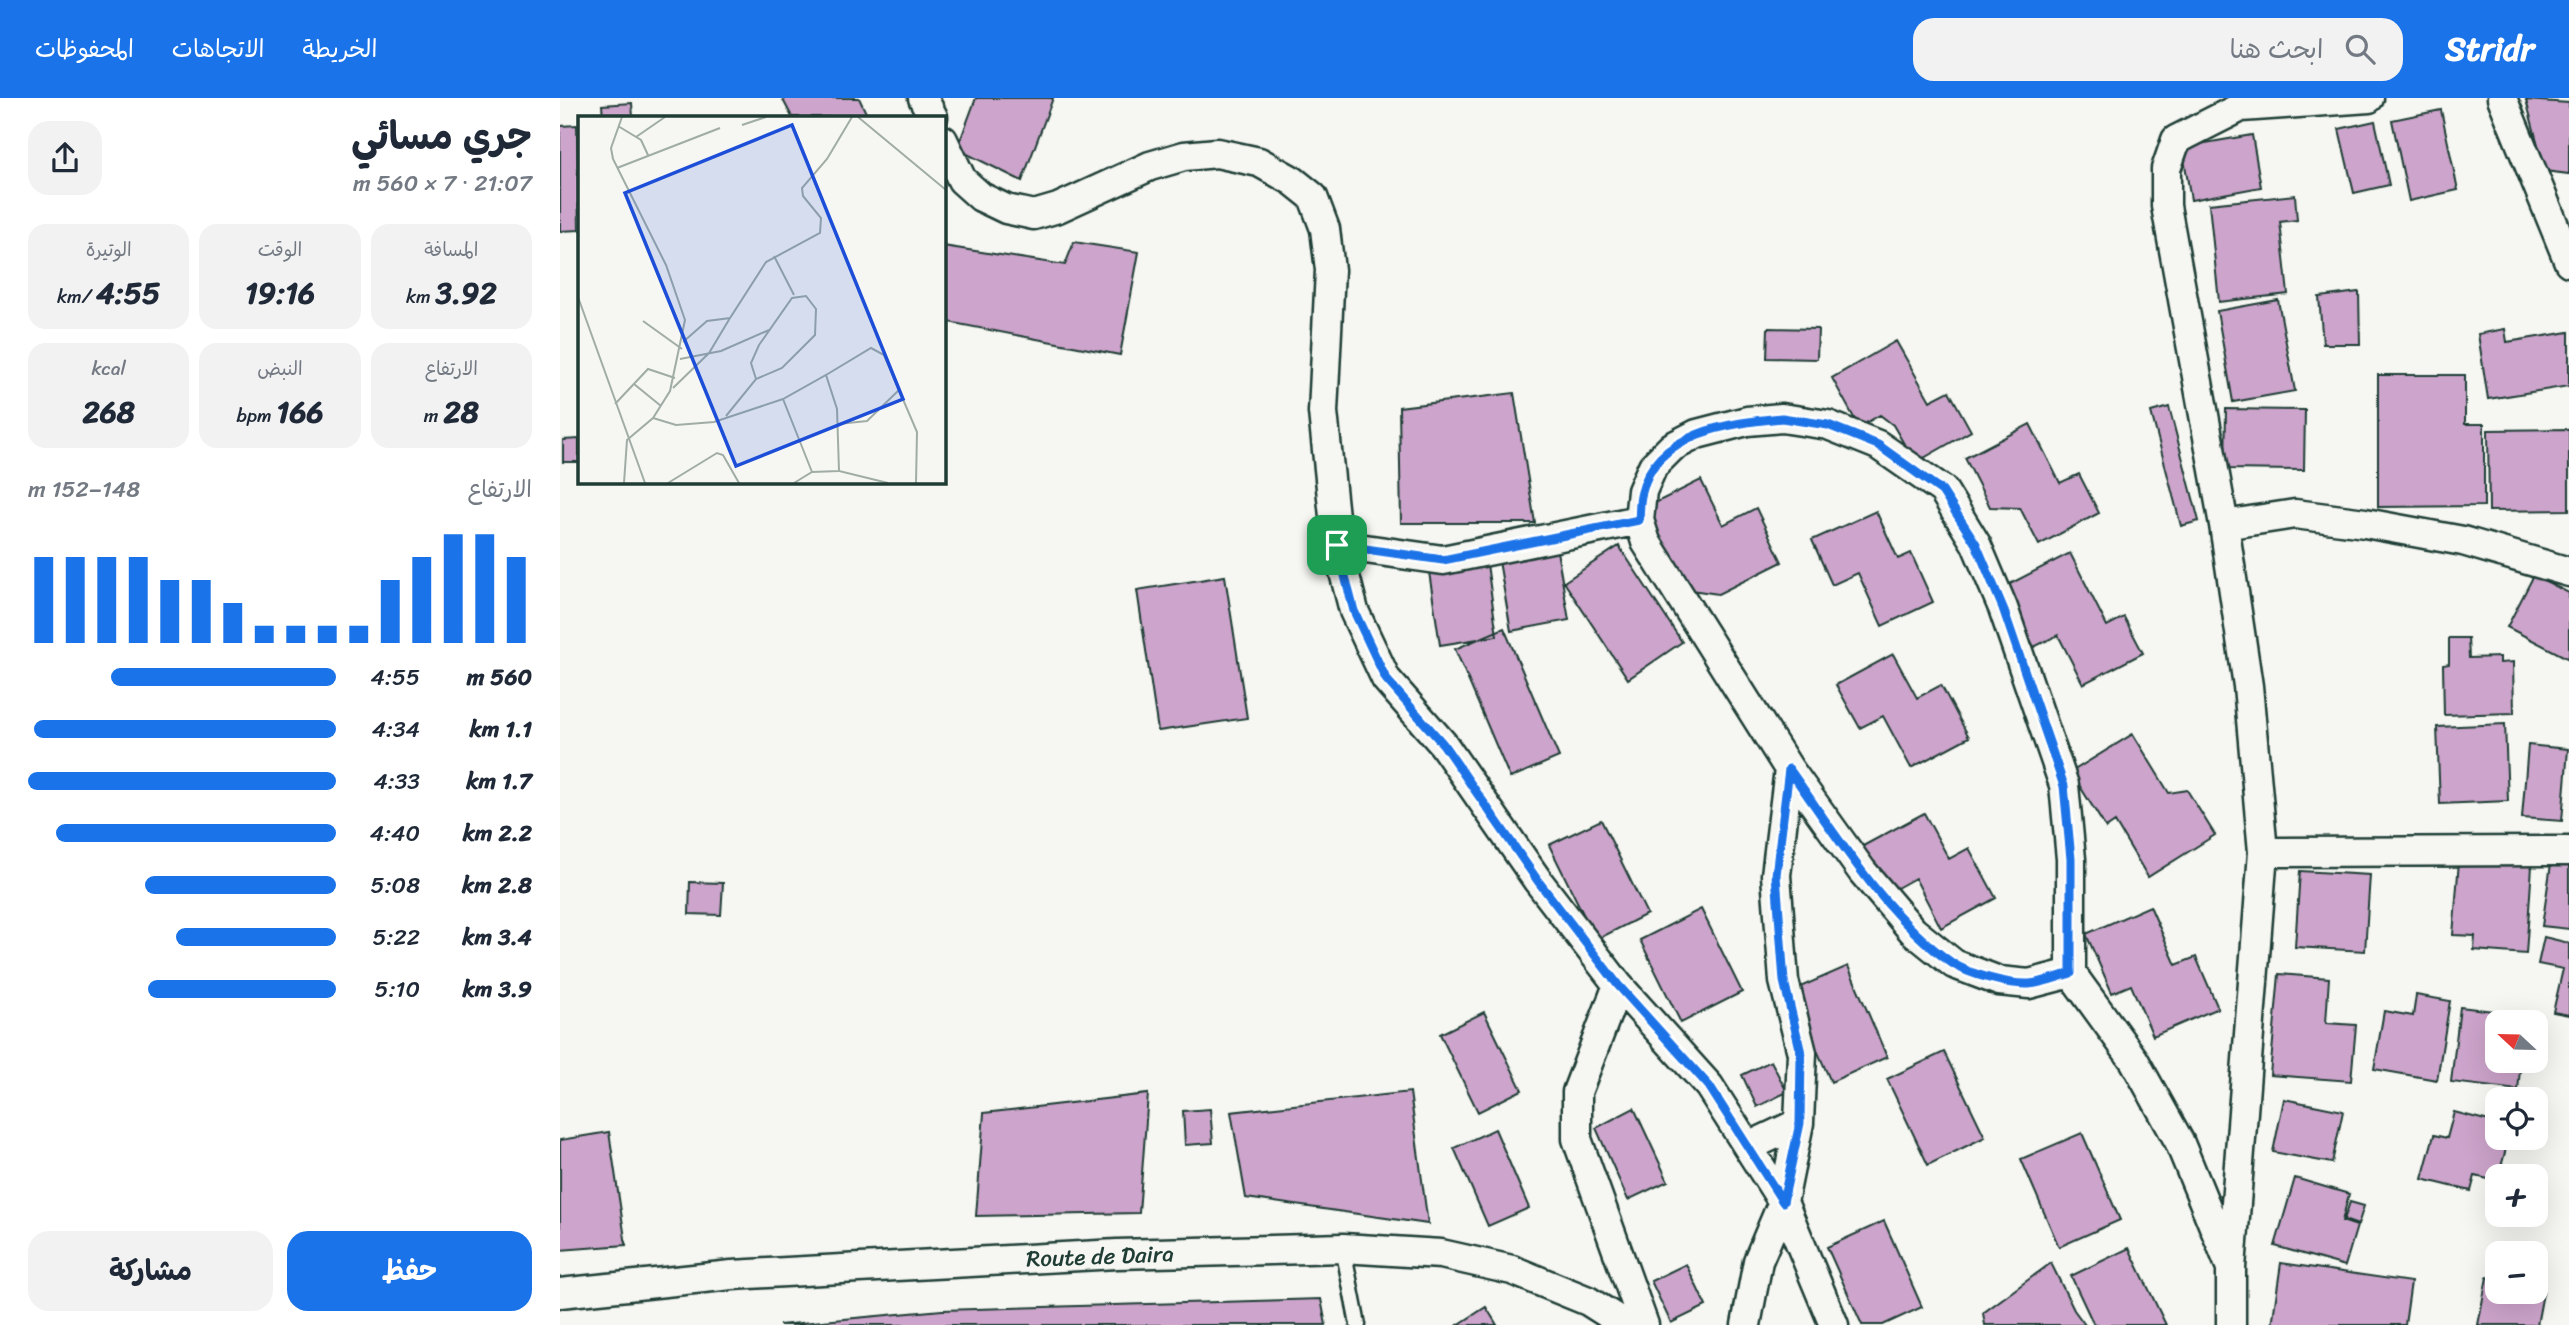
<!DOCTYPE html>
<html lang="ar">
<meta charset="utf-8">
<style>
:root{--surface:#fff;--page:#f2f2f3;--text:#1f2937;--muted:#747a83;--accent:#1a73e8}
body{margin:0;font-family:Sriracha,"Playpen Sans Arabic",sans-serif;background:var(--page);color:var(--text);direction:rtl;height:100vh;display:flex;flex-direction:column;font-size:26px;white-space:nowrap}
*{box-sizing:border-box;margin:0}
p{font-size:23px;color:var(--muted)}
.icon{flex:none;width:38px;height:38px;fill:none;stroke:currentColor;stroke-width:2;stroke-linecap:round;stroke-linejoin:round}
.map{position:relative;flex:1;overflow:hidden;direction:ltr}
.side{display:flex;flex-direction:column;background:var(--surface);width:560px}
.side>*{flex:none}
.needle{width:46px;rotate:292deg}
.buttons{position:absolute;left:1925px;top:912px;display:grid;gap:14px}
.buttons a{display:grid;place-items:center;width:63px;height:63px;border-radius:14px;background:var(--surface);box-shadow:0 7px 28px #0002;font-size:35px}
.pin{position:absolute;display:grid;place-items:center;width:60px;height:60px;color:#fff;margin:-30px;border-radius:14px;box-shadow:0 4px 10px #0006}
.round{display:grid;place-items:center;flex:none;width:74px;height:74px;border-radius:21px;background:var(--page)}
.overview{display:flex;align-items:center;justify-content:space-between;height:119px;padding:0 28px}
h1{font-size:38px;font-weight:700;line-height:52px}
.stats{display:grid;grid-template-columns:repeat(3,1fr);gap:10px;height:119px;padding:7px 28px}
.stats div{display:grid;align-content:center;border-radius:18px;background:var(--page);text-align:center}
.stats b{font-size:30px;font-weight:700}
.stats small{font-size:19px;font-weight:400}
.stats p{font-size:19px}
.chart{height:196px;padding:14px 28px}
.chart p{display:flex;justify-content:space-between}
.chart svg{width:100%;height:126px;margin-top:7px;stroke:var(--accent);stroke-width:6}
.primary-button{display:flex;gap:14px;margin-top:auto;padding:14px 28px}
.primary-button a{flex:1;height:80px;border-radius:21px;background:var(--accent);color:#fff;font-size:28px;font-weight:700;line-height:80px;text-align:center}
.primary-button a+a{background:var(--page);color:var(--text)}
ul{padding:0 28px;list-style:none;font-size:23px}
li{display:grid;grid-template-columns:112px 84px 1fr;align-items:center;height:52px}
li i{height:18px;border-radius:9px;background:var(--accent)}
header{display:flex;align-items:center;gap:42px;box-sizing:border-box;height:98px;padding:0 35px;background:var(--accent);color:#fff}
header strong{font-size:33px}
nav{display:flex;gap:38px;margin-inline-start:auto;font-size:24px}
.search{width:490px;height:63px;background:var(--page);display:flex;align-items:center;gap:18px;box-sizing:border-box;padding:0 24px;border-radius:21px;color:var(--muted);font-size:26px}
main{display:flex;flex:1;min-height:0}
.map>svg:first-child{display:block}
.building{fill:#cda4cb;stroke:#1f3d34;stroke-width:2}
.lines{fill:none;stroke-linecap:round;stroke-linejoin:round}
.service-casing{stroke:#1f3d34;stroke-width:19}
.minor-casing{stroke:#1f3d34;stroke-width:33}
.service{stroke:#f6f6f2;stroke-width:14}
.minor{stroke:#f6f6f2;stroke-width:28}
.route-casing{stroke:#fff;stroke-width:14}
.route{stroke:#1a73e8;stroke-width:9}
.labels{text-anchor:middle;stroke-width:7;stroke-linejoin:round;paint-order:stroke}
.street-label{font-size:23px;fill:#1f3d34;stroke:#f6f6f2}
.inset-road{fill:none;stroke:#a0aca6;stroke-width:2}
.view{fill:#1d4ed8;fill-opacity:0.15;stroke:#1d4ed8;stroke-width:3.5}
.inset-edge{fill:none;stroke:#1f3d34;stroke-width:3.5}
</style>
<header>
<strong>Stridr</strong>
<div class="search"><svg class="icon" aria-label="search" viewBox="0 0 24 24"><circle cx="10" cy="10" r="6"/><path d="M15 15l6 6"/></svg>ابحث هنا</div>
<nav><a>الخريطة</a><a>الاتجاهات</a><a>المحفوظات</a></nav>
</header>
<main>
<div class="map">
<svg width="2009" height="1227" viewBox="0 0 2009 1227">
<rect width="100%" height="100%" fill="#f6f6f2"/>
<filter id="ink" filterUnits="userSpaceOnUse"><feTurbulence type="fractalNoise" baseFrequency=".0143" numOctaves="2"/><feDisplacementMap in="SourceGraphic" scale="14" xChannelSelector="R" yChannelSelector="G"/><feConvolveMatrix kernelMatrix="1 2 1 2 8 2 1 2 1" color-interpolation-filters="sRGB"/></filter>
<g filter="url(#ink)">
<!-- building -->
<path class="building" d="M222 0H299L308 19H232Z
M416 0H493L462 83 397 51Z
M1966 2 2009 5V76L1985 73Z
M72 5 73 19H43L42 7Z
M1881 12 1898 92 1849 103 1832 22Z
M1815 23 1829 87 1794 95 1779 31Z
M17 27 19 132 0 133V28Z
M1692 37 1701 89 1631 102 1622 49Z
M1735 97 1737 122 1720 124 1728 196 1659 204 1649 106Z
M514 144 579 154 560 257 383 223V148L505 167Z
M1799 194 1800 246H1763L1759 199Z
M1718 202 1735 293 1673 304 1657 213Z
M1208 230 1258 231 1257 261 1207 260Z
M1945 231 1947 244 2009 234V288L1928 301 1918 236Z
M1336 243 1370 303 1389 293 1411 333 1355 365 1333 327 1320 317 1299 329 1272 280Z
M1818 277H1905V326H1924V408L1818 409Z
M954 295 975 425H841L839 309Z
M1609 309 1639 423 1621 428 1591 314Z
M1666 311 1745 312 1744 372 1665 371Z
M1470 326 1500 385 1519 376 1539 415 1479 447 1460 410 1430 409 1405 360Z
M2009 331V412L1929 413 1928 332Z
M19 341V364H3V342Z
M1141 382 1163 427 1196 410 1222 464 1158 496 1125 491 1085 410Z
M1316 413 1338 461 1351 455 1373 504 1322 528 1298 475 1272 487 1252 442Z
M1059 448 1122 544 1068 581 1004 484Z
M997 453 1009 522 951 533 939 463Z
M1510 455 1547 528 1564 519 1583 555 1523 586 1498 537 1474 549 1444 489Z
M927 466 937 538 880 547 869 474Z
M1974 477 2009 495V561L1947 529Z
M665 478 687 620 598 633 577 492Z
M944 530 999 659 950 680 895 551Z
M1889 540H1908L1909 560 1940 559V565L1953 564 1954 615 1884 617 1883 567 1889 566Z
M1333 556 1357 600 1381 587 1409 639 1351 670 1323 618 1300 630 1276 587Z
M1945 626 1948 703 1880 706 1877 629Z
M1573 636 1609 695 1627 692 1655 737 1588 779 1555 724 1546 730 1511 674Z
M1968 647 2008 651 2002 723 1962 720Z
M1364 715 1389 761 1409 750 1436 800 1381 830 1355 780 1328 795 1303 748Z
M1041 722 1087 816 1036 842 989 747Z
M1992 759 2009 762V831L1982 828Z
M1899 763 1972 768 1966 856 1914 852 1915 838 1893 837Z
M1740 773 1810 777 1805 853 1735 849Z
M130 784 163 785 161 817 129 816Z
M1590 808 1616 867 1636 859 1658 910 1593 938 1571 887 1552 895 1526 836Z
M1141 811 1182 894 1121 925 1080 842Z
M1984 839 2009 845V917L1993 914 2003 871 1978 866Z
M1288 868 1327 959 1271 984 1231 893Z
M1719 876 1769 880 1766 925 1796 927 1791 983 1710 977Z
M1856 897 1890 903 1877 982 1814 971 1824 913 1853 918Z
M1900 909 1966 917V924H1937V962H1961L1958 992 1891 984Z
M924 914 962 992 918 1014 880 936Z
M1384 954 1425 1039 1368 1067 1327 981Z
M1211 963 1227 994 1197 1009 1182 977Z
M850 994 868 1126 686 1100 671 1014Z
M588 996 579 1115 416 1118 424 1015Z
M1724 1001 1783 1013 1772 1065 1713 1054Z
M1074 1010 1108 1083 1068 1102 1036 1030Z
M650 1011 653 1045 625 1047 623 1013Z
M1894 1014 1937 1025V1040H1949L1937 1083 1915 1078 1911 1093 1862 1081 1874 1037 1887 1040Z
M935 1031 969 1110 928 1128 894 1050Z
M49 1034 66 1147 0 1152V1042Z
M1522 1035 1560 1122 1499 1149 1461 1061Z
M1735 1080 1789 1096 1782 1123 1797 1128 1785 1168 1715 1148Z
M1790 1104 1804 1108 1798 1127 1784 1122Z
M1324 1123 1362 1209 1323 1227H1302L1267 1149Z
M1569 1150 1606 1227H1534L1511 1178Z
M1491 1165 1514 1212 1525 1227H1425L1423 1215Z
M1721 1165 1851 1184 1845 1227H1712Z
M1126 1166 1146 1208 1111 1225 1091 1183Z
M1927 1179 1937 1181V1194H1976V1188L1984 1190 1977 1227H1918Z
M761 1201 766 1227H219L382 1212Z
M926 1209 937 1227H898Z"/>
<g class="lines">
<!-- service casing -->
<g class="service-casing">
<path id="service" d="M783 1150 798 1227"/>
</g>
<!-- minor casing -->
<g class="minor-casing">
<path id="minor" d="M363 0 373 19
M1942 0 2009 164
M383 42 402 82 421 99 446 111 474 117 498 110 590 68 624 58 657 55 699 64 733 83 753 99 765 131 770 172 763 314 777 447 794 513 826 581 883 646 978 783 1058 887 1017 994V1041L1084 1227
M1664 427 1606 108V71L1616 42 1681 9 1809 0
M777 447 883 462 1079 422
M1703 754 2009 753
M1511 875 1469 886 1439 883 1394 866 1353 833 1302 773 1229 671 1086 444 1079 422 1082 393 1093 368 1112 349 1137 336 1187 323 1222 320 1268 327 1318 347 1383 392 1416 446 1443 510 1504 687 1511 761V875L1574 962 1619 1043 1671 1170
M1058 887 1149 988 1223 1104 1274 1227
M1188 1049 1239 1025
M0 1195 172 1177 557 1156 783 1150 881 1156 952 1172 1028 1203 1066 1227
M1186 1227 1198 1163 1223 1104 1239 1025 1242 955 1224 883 1216 777 1229 671
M1671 1227V1170L1703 754 1688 588 1664 427 1735 416 1805 425 1903 443 2009 474"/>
</g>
<!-- service -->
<use href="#service" class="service"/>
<!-- minor -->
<use href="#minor" class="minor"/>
</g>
</g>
<g class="lines" filter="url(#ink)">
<!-- route casing -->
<g class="route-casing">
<path id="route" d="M1222 320 1268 327 1318 347 1382 393 1416 446 1443 510 1504 688 1511 761V875C1497 879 1483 885 1469 886 1449 887 1408 876 1392 865 1326 820 1275 735 1229 671L1216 777 1224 883 1241 955 1240 1025 1223 1104 1149 988 1058 887 978 783 883 646 826 581 794 513 777 447 883 462 1079 422C1080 413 1079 403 1082 394 1096 334 1170 325 1222 320Z"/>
</g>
<!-- route -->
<use href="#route" class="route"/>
</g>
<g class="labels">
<!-- street labels -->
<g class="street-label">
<text transform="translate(540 1158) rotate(-2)" y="8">Route de Daira</text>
</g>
</g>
<!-- overview -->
<g transform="translate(18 18)">
<rect width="368" height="368" fill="#f6f6f2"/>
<path class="inset-road" d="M44 1 33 32 35 43 88 149 107 204 92 275 75 302 49 324 46 367M280 1 368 74M164 9 188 1M40 10 63 24 70 39M58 21 87 1M39 52 142 12M196 140 216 179M0 181 67 367M65 205 104 233M105 226 129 205 152 202 188 146 242 117 243 102 225 80 224 72 249 43 274 1M102 243 143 235 191 214M248 259 293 232 306 239 339 316 338 367M56 268 83 290M95 272 131 237 152 202M205 283 234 356M37 288 70 253 97 262M148 300 178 263 204 252 237 219 238 193 228 180 214 182 181 229 173 247 178 263M75 302 98 309 136 306 205 283 248 259 259 293 261 355 310 367M260 308 289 305 322 273M90 367 139 337 145 339 161 367M216 367 234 356 261 355"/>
<path class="view" d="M214 9 325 283 158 350 47 77Z"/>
<rect width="368" height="368" class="inset-edge"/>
</g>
</svg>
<div class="buttons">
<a><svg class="needle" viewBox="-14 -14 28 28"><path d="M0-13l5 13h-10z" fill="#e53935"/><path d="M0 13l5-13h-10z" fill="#747a83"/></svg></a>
<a><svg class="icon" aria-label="locate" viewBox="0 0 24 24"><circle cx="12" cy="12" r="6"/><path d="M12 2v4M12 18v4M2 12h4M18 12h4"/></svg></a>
<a>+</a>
<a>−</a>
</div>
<div class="pin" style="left:777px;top:447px;background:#1e9e55"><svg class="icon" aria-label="arrive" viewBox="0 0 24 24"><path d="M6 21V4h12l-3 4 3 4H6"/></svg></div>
</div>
<section class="side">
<div class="overview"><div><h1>جري مسائي</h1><p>21:07 · 7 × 560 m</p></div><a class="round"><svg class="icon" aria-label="share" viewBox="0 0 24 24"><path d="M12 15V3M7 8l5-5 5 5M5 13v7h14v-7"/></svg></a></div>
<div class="stats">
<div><p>المسافة</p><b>3.92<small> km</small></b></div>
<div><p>الوقت</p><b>19:16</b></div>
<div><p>الوتيرة</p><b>4:55<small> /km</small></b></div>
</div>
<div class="stats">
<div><p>الارتفاع</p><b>28<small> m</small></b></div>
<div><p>النبض</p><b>166<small> bpm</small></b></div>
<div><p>kcal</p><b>268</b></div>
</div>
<div class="chart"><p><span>الارتفاع</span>148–152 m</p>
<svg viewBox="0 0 160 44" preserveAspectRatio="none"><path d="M5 44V14M15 44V14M25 44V14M35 44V14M45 44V22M55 44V22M65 44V30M75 44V38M85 44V38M95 44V38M105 44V38M115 44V22M125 44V14M135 44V6M145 44V6M155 44V14"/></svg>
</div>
<ul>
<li><b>560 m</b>4:55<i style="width:73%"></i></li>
<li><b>1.1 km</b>4:34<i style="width:98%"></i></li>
<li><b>1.7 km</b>4:33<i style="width:100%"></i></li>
<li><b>2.2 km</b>4:40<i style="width:91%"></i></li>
<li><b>2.8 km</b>5:08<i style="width:62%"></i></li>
<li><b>3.4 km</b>5:22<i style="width:52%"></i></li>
<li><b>3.9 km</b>5:10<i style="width:61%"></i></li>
</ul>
<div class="primary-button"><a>حفظ</a><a>مشاركة</a></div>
</section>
</main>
